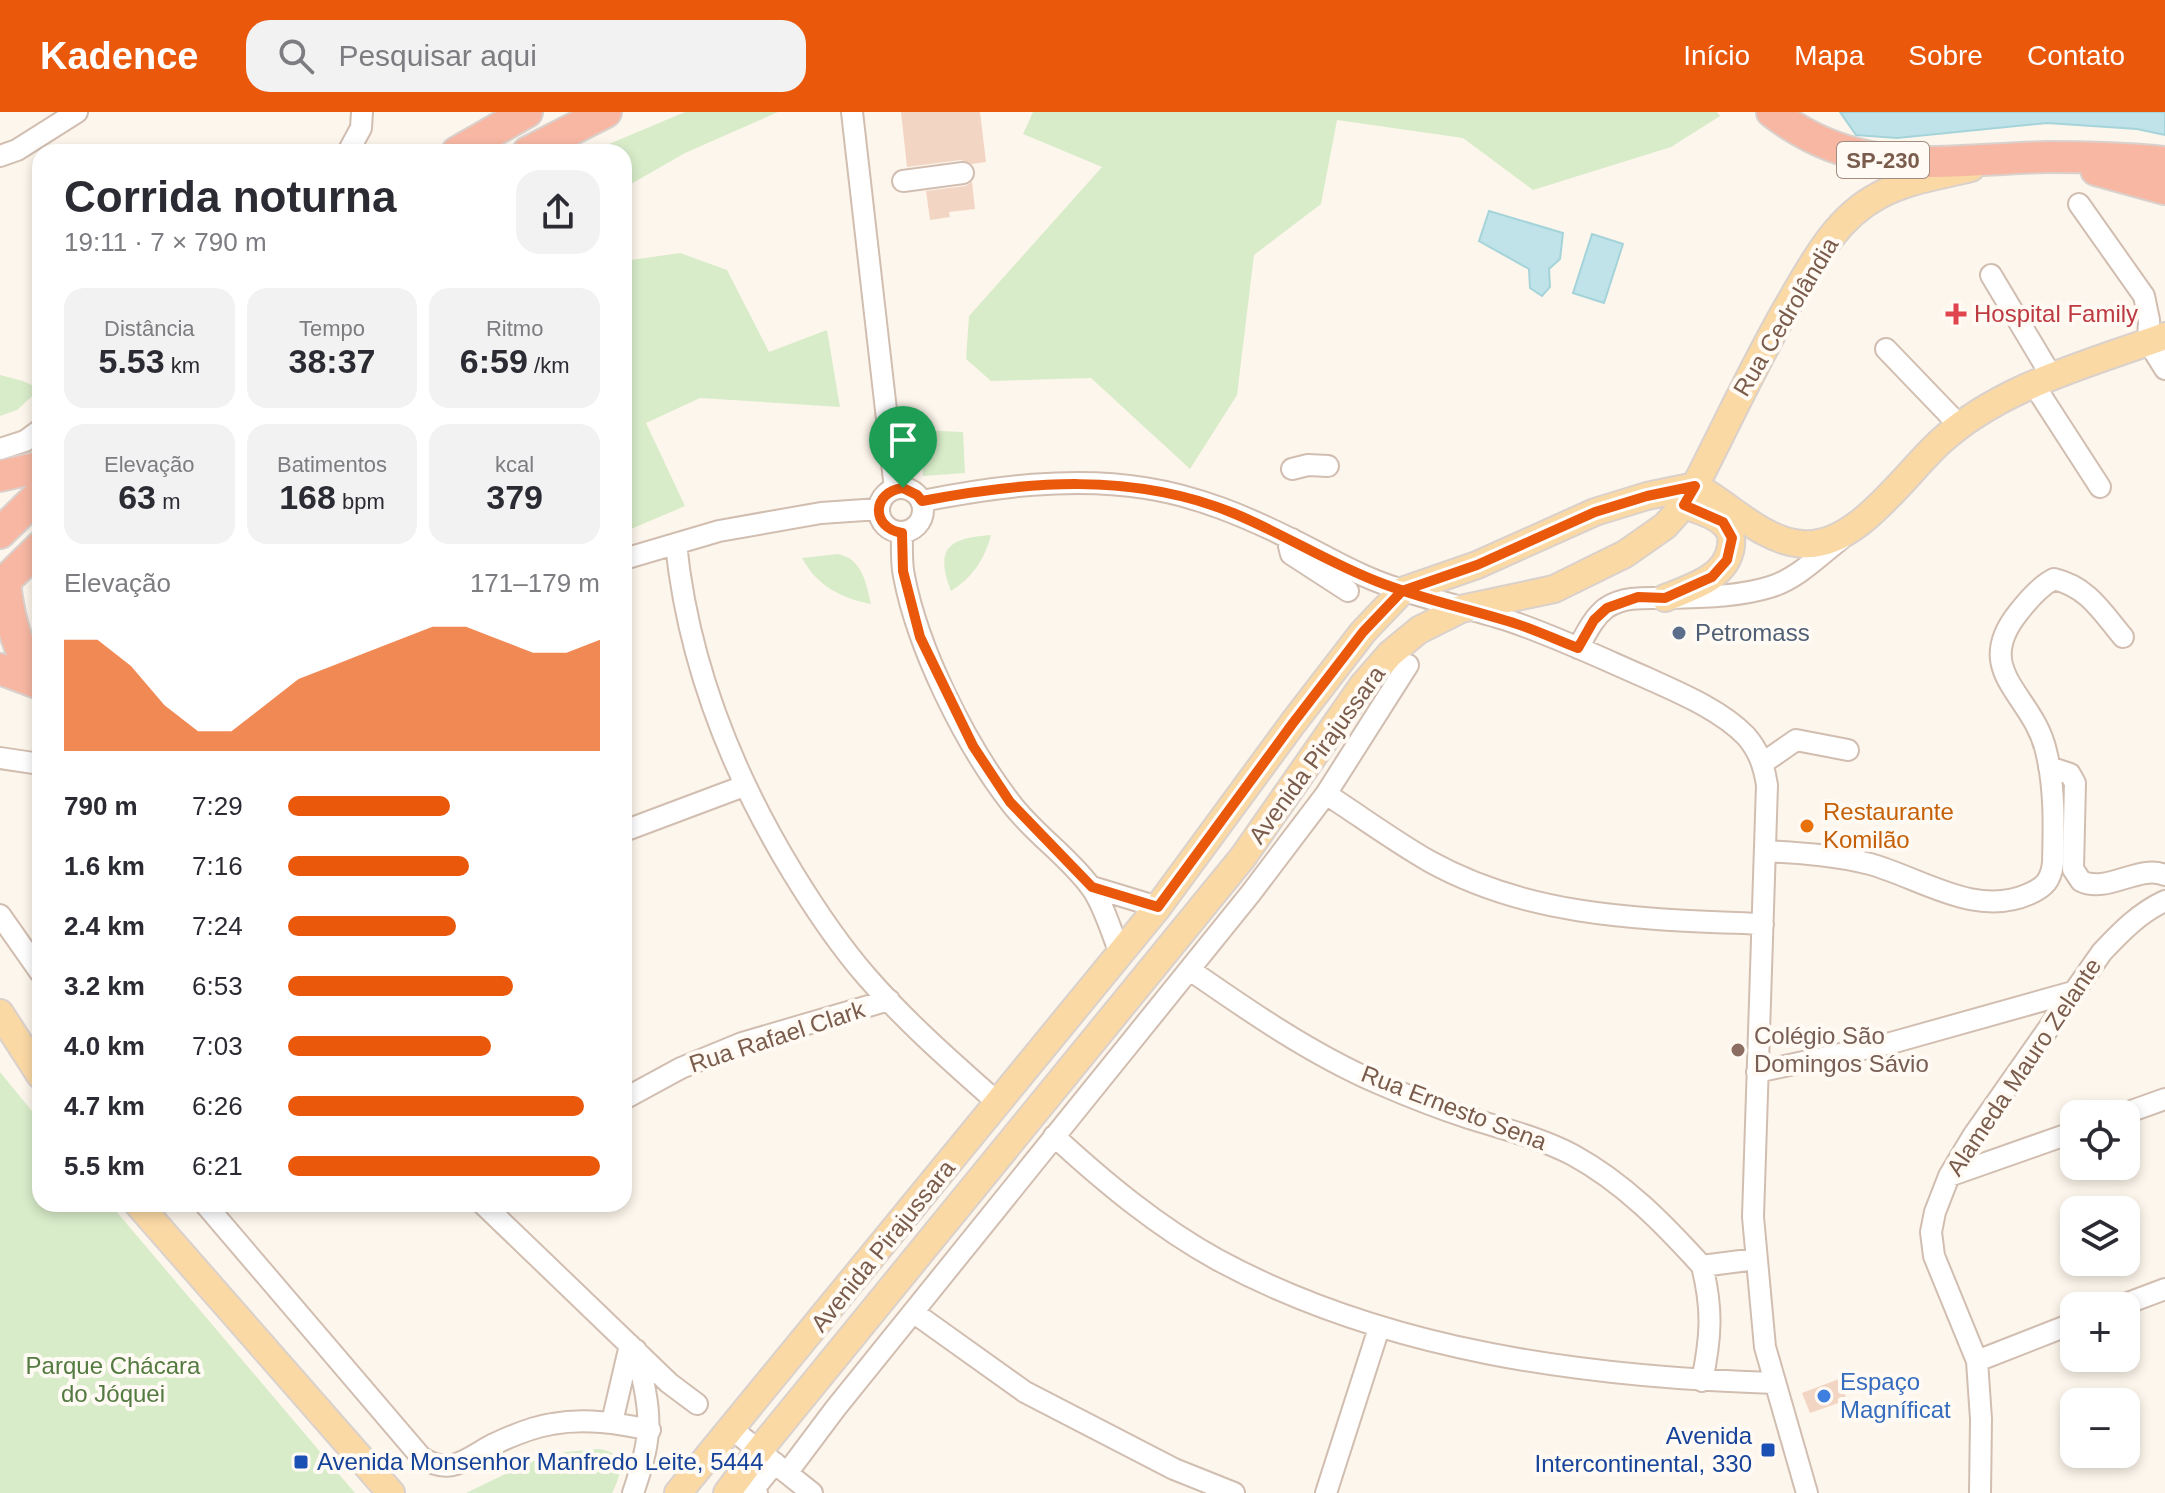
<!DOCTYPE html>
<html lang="pt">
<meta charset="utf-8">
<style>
:root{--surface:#fff;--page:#f2f2f3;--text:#2b2b33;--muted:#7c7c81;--accent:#ea580c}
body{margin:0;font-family:Arial,sans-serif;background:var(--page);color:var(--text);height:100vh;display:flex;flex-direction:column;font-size:30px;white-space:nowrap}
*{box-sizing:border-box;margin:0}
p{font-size:26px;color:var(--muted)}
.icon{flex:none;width:44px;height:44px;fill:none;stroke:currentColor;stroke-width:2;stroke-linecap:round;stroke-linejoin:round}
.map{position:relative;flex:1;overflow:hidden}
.drawer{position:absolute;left:32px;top:32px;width:600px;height:1068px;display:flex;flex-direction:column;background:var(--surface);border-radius:24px;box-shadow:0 4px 12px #0003}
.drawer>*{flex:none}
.controls{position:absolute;left:2060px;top:988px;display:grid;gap:16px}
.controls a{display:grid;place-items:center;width:80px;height:80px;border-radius:16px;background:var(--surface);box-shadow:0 4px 12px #0003;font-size:40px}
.pin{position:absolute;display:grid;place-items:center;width:68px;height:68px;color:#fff;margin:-82px -34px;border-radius:50% 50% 50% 0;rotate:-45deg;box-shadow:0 0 8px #0007}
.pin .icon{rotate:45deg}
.round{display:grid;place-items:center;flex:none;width:84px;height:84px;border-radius:24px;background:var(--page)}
.summary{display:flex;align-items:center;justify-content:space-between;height:136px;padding:0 32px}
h1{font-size:44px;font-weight:700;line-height:60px}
.metrics{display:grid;grid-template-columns:repeat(3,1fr);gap:12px;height:136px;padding:8px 32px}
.metrics div{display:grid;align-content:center;border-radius:20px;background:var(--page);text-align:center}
.metrics b{font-size:34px;font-weight:700}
.metrics small{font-size:22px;font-weight:400}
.metrics p{font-size:22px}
.chart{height:224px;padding:16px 32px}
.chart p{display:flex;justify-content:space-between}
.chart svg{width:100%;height:144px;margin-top:8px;fill:var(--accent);opacity:.7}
ul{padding:0 32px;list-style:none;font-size:26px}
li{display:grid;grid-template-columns:128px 96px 1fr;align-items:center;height:60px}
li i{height:20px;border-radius:10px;background:var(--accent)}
header{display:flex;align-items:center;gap:48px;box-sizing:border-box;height:112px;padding:0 40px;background:var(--accent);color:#fff}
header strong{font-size:38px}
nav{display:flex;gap:44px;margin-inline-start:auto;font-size:28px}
.search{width:560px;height:72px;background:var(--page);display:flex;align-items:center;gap:20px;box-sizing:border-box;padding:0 28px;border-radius:24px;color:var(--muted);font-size:30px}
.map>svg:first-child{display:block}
.green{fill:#d8ecc9}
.water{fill:#bfe3e8;stroke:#a5d3da;stroke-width:2}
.building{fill:#f3d5c3}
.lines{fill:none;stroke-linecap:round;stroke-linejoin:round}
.minor-casing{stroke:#d1beb0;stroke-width:24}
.major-casing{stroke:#dad1cd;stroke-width:30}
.highway-casing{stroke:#dad1cd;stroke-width:34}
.minor{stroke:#fff;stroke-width:20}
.major{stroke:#fbd9a5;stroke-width:26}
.highway{stroke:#f7b7a3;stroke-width:30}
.route-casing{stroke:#fff;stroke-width:16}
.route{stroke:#ea580c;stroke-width:10}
.health-dot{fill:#e0444e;stroke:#fffaf3;stroke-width:3}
.service-dot{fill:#5c6f8a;stroke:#fffaf3;stroke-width:3}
.food-dot{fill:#e8710a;stroke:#fffaf3;stroke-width:3}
.education-dot{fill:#8d6e63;stroke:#fffaf3;stroke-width:3}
.shop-dot{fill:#3f7fe0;stroke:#fffaf3;stroke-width:3}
.transit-dot{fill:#1a4fb4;stroke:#fffaf3;stroke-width:3}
.labels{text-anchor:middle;stroke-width:8;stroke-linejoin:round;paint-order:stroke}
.shield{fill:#fffaf3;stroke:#a28b7f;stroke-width:2}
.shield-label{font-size:22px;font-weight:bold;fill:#7a5c4d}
.health-label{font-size:24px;fill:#be3a42;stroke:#fffaf3;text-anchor:start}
.street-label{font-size:24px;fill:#7a5c4d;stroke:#fffaf3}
.service-label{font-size:24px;fill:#4e5e75;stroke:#fffaf3;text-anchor:start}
.food-label{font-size:24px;fill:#c56008;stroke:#fffaf3;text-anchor:start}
.education-label{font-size:24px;fill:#785e54;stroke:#fffaf3;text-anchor:start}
.park-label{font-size:24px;fill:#537a41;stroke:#fffaf3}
.shop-label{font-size:24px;fill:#366cbe;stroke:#fffaf3;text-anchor:start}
.transit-label{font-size:24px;fill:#164399;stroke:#fffaf3;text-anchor:end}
</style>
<header>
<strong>Kadence</strong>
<div class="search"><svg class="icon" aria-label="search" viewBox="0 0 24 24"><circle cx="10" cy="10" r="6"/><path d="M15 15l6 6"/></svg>Pesquisar aqui</div>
<nav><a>Início</a><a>Mapa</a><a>Sobre</a><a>Contato</a></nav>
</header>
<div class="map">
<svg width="2165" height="1381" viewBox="0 0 2165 1381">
<rect width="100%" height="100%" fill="#fdf6ec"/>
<!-- green -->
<path class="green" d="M685 0H778L685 41 624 76V40H590Z
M1033 0H1717L1720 4 1671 35 1533 78 1463 26 1337 8 1321 92 1254 143 1237 283 1190 357 1091 266 991 269 966 247 969 204 1102 55 1023 22Z
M680 141 727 158 769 240 827 218 840 295 700 286 646 311 685 394 624 420V149Z
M0 263 23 269 40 277 17 298 0 304Z
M918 318 963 320 965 361 923 364Z
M991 423C985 447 972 466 951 479 934 435 950 426 991 423Z
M838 442C862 447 866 470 871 492 841 486 817 474 802 446Z
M0 960 40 1009V1092H110L355 1381H0Z
M599 1337C627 1341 622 1361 612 1381H466L530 1350 566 1340Z"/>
<!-- water -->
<path class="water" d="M1840 0H2165V23L2137 17 2047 11 1897 26 1856 23Z
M1489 99 1563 121 1560 147 1549 157 1550 175 1542 184 1530 176 1529 157 1479 129Z
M1592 122 1623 132 1604 191 1573 181Z"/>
<!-- building -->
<path class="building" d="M901 0H980L986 50 972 52 961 48 907 55Z
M972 70 975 97 949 100 950 105 930 108 926 79 965 74Z
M1839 1267 1847 1288 1810 1301 1802 1281Z"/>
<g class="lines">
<!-- minor casing -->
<g class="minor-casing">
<path id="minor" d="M852 0 895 377
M348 40 361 16 362 0
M0 44 17 38 77 0
M903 69 963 61
M2079 92 2144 184 2149 208 2148 230 2165 257
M1991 163 2052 265
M1886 237 1960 314
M2034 273 2100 375
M0 337 25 329 40 318
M1292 357 1308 353 1328 354
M879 398a22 22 0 1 1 44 0a22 22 0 1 1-44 0Z
M922 389C993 375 1072 364 1145 376 1197 384 1245 404 1293 428 1320 441 1346 457 1374 468 1418 486 1463 494 1507 508 1555 524 1601 546 1647 566 1680 581 1721 598 1746 624 1759 639 1764 654 1767 673L1753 1105 1765 1235 1807 1381
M902 421C902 435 901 450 904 464 918 537 964 630 1010 690 1033 721 1067 743 1090 774 1103 790 1112 822 1120 841
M1292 427 1289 434 1291 442 1348 479
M676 432C688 550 732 661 793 761 815 797 839 833 867 865 907 911 953 951 998 991
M624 447 719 419 821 401 879 397
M1578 536C1586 522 1593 506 1606 496 1624 484 1646 486 1666 486 1700 485 1738 485 1770 475 1797 467 1819 444 1841 427
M0 646 40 652
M1763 651 1796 628 1848 638
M2049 655 2070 662 2075 671 2073 757 2081 769C2107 782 2139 752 2165 763
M1326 682C1360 704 1394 729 1429 749 1533 807 1648 807 1763 812
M624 719 744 674
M1766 739C1800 741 1836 743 1870 752 1921 766 1975 806 2029 782 2045 775 2051 768 2053 751 2054 714 2055 675 2046 639 2033 582 1971 560 2018 501 2028 488 2040 474 2054 467 2088 475 2102 500 2123 525
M1092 775 1158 795
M0 803 40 860
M1190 858C1249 899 1311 942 1378 971 1408 984 1438 996 1469 1006 1504 1017 1541 1026 1573 1043 1624 1071 1663 1111 1702 1154L1756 1147
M1757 960 1891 931 2073 880
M624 987 681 956 742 931 889 888
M2123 1002 2165 987
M1054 1024C1104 1070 1158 1115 1218 1148 1387 1239 1584 1265 1774 1271
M1949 1064 2074 1020
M205 1092 421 1345C451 1365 467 1346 494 1332 511 1324 533 1315 552 1312 585 1306 618 1311 650 1318
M483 1092 669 1271 697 1292
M2120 1194 2165 1177
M913 1200 1025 1280 1174 1357 1234 1381
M1977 1249 2074 1211
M1702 1269C1711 1226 1713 1197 1702 1154
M612 1310 630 1233
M733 1318 812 1381
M787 1361 835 1297 1251 781 1326 682 1408 553
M633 1381C655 1318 651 1301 636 1238
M757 1381 753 1378 775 1351
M1326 1381 1379 1216
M1980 1381 1981 1307 1977 1249 1934 1144 1931 1120 1935 1100 1949 1064 1973 1024 2102 840C2121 820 2139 801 2165 789"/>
</g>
<!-- major casing -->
<g class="major-casing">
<path id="major" d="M1695 374C1729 392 1762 429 1802 432 1856 437 1904 363 1940 330 2001 274 2089 252 2165 224
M1665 486C1690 476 1727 466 1731 434 1732 425 1731 418 1724 412 1713 401 1697 398 1684 393
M0 901 40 963
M138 1092 391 1381
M678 1381 1158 795 1293 611 1363 520 1402 479 1477 453 1595 400 1647 384 1695 374
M727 1381 757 1341 1243 745 1363 573 1390 542 1419 518 1461 497 1554 477 1625 442 1665 414 1684 393 1695 374C1728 310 1757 246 1793 185 1815 147 1838 105 1878 84 1906 68 1940 64 1971 56"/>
</g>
<!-- highway casing -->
<g class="highway-casing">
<path id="highway" d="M1772 0C1861 69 1945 47 2048 45 2087 45 2127 46 2165 50
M457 40 527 0
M528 40 606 0
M2096 58 2165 77
M0 364 40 355
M0 421 40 382
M5 470C8 500 14 526 28 553
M0 474 40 435
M0 557 40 572"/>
</g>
<!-- minor -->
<use href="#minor" class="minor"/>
<!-- major -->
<use href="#major" class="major"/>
<!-- highway -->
<use href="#highway" class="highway"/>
</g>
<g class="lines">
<!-- route casing -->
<g class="route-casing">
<path id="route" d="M903 376 917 383 922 389C1026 369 1133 360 1233 401 1282 421 1327 450 1376 469 1418 486 1461 495 1504 508 1530 515 1554 527 1578 536L1594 508 1607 496 1638 485 1665 486 1712 465 1727 448 1732 426 1723 410 1684 393 1695 374 1647 384 1595 400 1477 453 1402 479 1363 520 1293 611 1158 795 1092 775 1010 690 973 634 920 525 903 459 902 421C871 416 871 380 903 376"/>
</g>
<!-- route -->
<use href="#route" class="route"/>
</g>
<!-- markers -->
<path class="health-dot" d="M1952 190h8v8h8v8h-8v8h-8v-8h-8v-8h8z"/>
<circle class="service-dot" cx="1679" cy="521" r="8"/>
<circle class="food-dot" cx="1807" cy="714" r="8"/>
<circle class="education-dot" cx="1738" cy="938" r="8"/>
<circle class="shop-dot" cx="1824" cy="1284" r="8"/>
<g class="transit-dot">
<rect x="1760" y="1330" width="16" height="16" rx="4"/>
<rect x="293" y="1342" width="16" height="16" rx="4"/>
</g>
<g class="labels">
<!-- shield labels -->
<rect class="shield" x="1837" y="30" width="92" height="36" rx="6"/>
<g class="shield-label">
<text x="1883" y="56">SP-230</text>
</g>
<!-- health labels -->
<g class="health-label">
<text x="1974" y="210">Hospital Family</text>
</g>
<!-- street labels -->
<g class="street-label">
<text transform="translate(1786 205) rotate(-59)" y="8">Rua Cedrolândia</text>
<text transform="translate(1317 643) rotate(-54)" y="8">Avenida Pirajussara</text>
<text transform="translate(777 925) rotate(-18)" y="8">Rua Rafael Clark</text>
<text transform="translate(2024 955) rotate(-56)" y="8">Alameda Mauro Zelante</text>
<text transform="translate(1454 996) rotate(21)" y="8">Rua Ernesto Sena</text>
<text transform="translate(883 1134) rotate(-51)" y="8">Avenida Pirajussara</text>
</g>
<!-- service labels -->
<g class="service-label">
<text x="1695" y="529">Petromass</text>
</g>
<!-- food labels -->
<g class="food-label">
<text x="1823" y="708">Restaurante<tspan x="1823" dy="28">Komilão</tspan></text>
</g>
<!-- education labels -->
<g class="education-label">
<text x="1754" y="932">Colégio São<tspan x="1754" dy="28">Domingos Sávio</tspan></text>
</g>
<!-- park labels -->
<g class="park-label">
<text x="113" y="1262">Parque Chácara<tspan x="113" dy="28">do Jóquei</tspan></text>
</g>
<!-- shop labels -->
<g class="shop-label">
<text x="1840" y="1278">Espaço<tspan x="1840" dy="28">Magníficat</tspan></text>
</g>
<!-- transit labels -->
<g class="transit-label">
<text x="1752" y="1332">Avenida<tspan x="1752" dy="28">Intercontinental, 330</tspan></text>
<text x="317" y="1358" text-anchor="start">Avenida Monsenhor Manfredo Leite, 5444</text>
</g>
</g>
</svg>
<div class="controls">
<a><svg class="icon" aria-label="locate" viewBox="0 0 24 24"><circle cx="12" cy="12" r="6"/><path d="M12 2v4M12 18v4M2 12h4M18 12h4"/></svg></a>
<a><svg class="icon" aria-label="layers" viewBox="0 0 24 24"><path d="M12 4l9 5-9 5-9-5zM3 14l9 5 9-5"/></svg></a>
<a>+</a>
<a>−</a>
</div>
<div class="pin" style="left:903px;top:376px;background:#1e9e55"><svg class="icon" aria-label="arrive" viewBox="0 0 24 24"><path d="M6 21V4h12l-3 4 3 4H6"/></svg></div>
<section class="drawer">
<div class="summary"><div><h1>Corrida noturna</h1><p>19:11 · 7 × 790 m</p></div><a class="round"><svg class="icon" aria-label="share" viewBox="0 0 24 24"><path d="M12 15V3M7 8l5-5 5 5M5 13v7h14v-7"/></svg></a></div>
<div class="metrics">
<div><p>Distância</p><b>5.53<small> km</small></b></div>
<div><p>Tempo</p><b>38:37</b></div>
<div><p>Ritmo</p><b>6:59<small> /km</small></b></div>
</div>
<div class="metrics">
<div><p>Elevação</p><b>63<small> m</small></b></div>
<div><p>Batimentos</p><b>168<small> bpm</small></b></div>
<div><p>kcal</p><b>379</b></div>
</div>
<div class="chart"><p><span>Elevação</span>171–179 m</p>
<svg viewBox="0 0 160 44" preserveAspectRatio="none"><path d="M0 44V10L10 10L20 18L30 30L40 38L50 38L60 30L70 22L80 18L90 14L100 10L110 6L120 6L130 10L140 14L150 14L160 10V44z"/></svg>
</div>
<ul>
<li><b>790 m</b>7:29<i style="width:52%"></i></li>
<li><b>1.6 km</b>7:16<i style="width:58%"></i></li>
<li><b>2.4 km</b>7:24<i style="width:54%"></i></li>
<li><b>3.2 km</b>6:53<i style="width:72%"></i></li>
<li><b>4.0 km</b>7:03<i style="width:65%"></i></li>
<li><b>4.7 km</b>6:26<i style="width:95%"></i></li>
<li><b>5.5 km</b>6:21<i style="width:100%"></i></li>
</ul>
</section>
</div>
